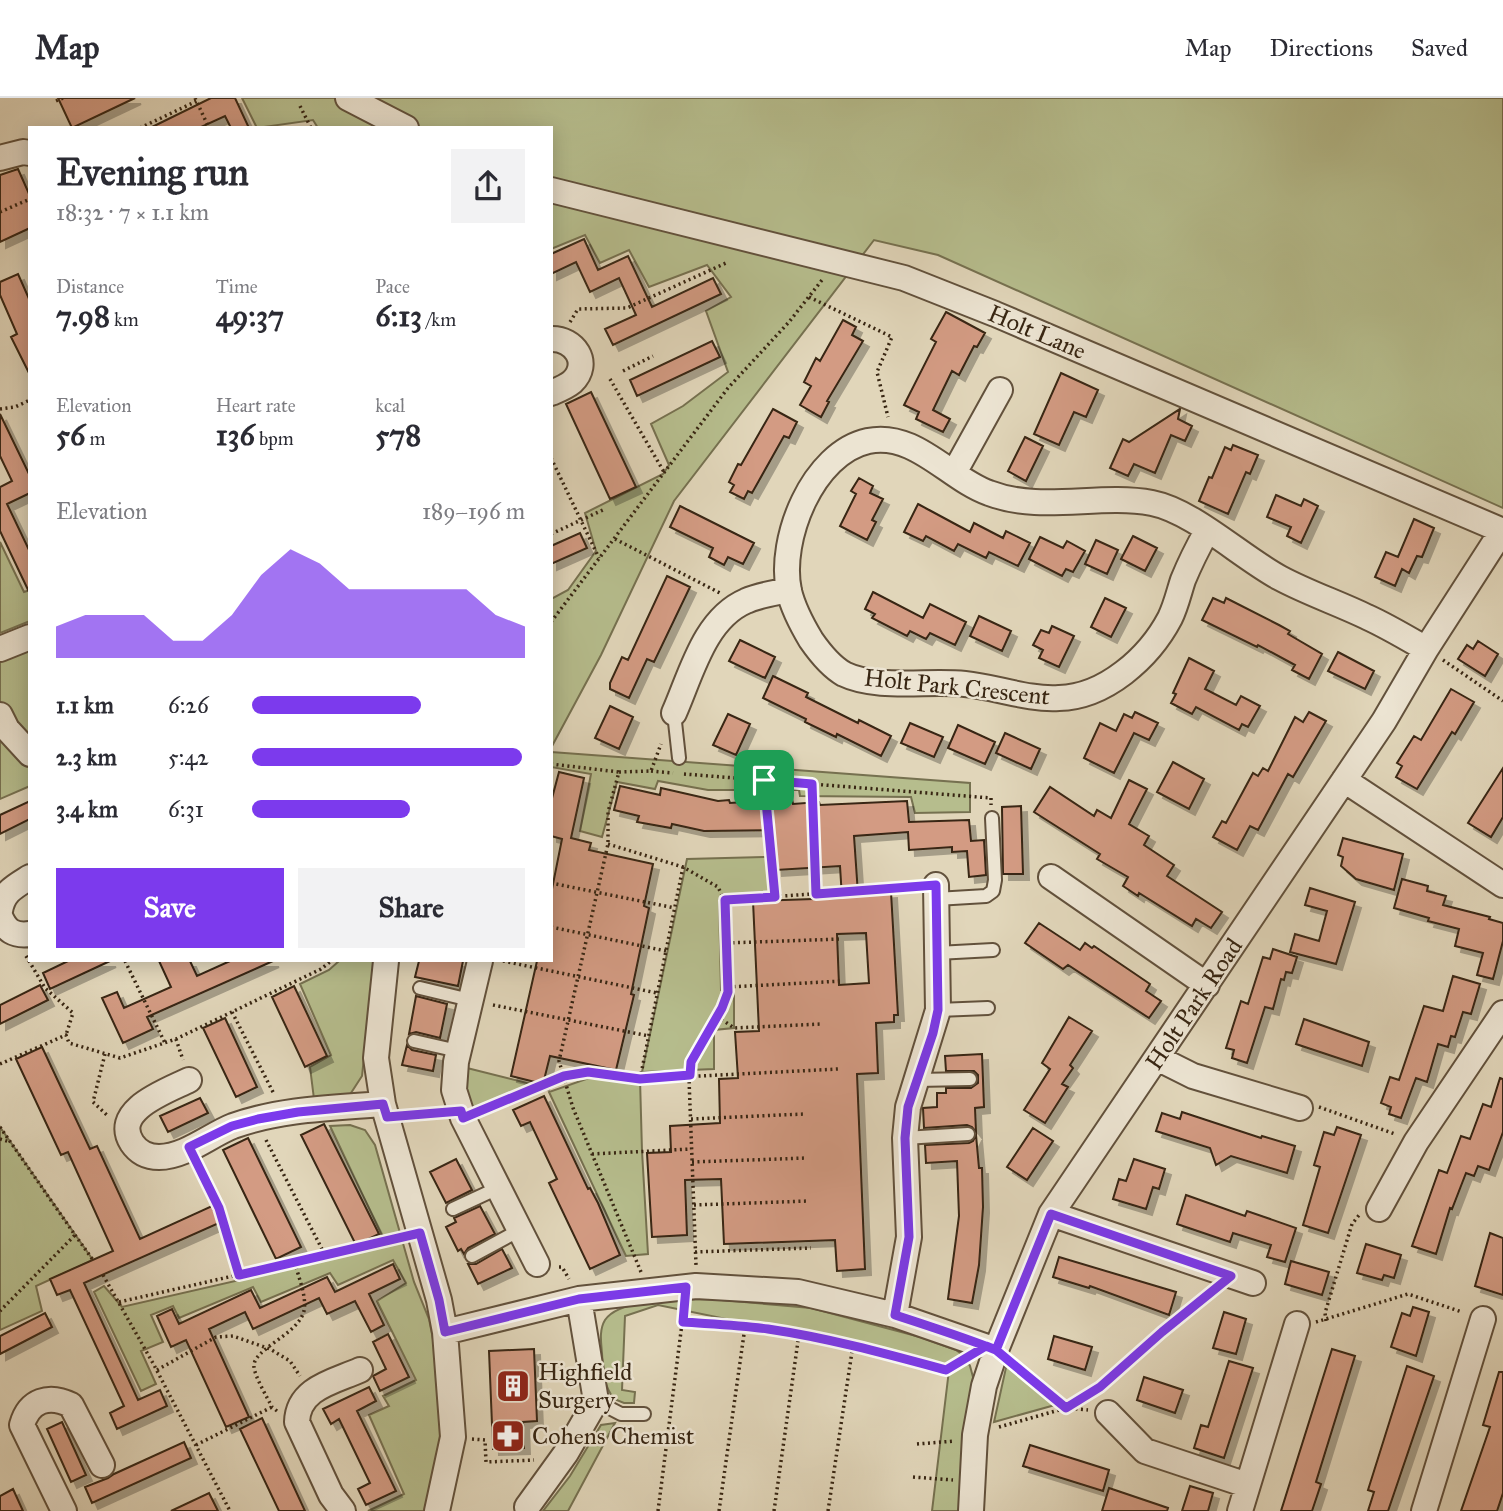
<!DOCTYPE html>
<meta charset="utf-8">
<style>
:root{--surface:#fff;--page:#f2f2f3;--text:#2b2b33;--muted:#7c7c81;--line:#e1e1e2;--accent:#7c3aed}
body{margin:0;font-family:"IM FELL Great Primer",serif;background:var(--page);color:var(--text);height:100vh;display:flex;flex-direction:column;font-size:26px;white-space:nowrap}
*{box-sizing:border-box;margin:0}
p{font-size:23px;color:var(--muted)}
.icon{flex:none;width:38px;height:38px;fill:none;stroke:currentColor;stroke-width:2;stroke-linecap:round;stroke-linejoin:round}
.map{position:relative;flex:1;overflow:hidden}
.sheet{position:absolute;left:28px;top:28px;width:525px;height:836px;display:flex;flex-direction:column;background:var(--surface);border-radius:0px;box-shadow:0 4px 18px #0003}
.sheet>*{flex:none}
.pin{position:absolute;display:grid;place-items:center;width:60px;height:60px;color:#fff;margin:-30px;border-radius:14px;box-shadow:0 4px 10px #0006}
.round{display:grid;place-items:center;flex:none;width:74px;height:74px;border-radius:0px;background:var(--page)}
.overview{display:flex;align-items:center;justify-content:space-between;height:119px;padding:0 28px}
h1{font-size:38px;font-weight:800;line-height:52px}
.stats{display:grid;grid-template-columns:repeat(3,1fr);gap:10px;height:119px;padding:7px 28px}
.stats div{display:grid;align-content:center}
.stats b{font-size:30px;font-weight:800}
.stats small{font-size:19px;font-weight:400}
.stats p{font-size:19px}
.chart{height:196px;padding:14px 28px}
.chart p{display:flex;justify-content:space-between}
.chart svg{width:100%;height:126px;margin-top:7px;fill:var(--accent);opacity:.7}
.cta{display:flex;gap:14px;margin-top:auto;padding:14px 28px}
.cta a{flex:1;height:80px;border-radius:0px;background:var(--accent);color:#fff;font-size:28px;font-weight:800;line-height:80px;text-align:center}
.cta a+a{background:var(--page);color:var(--text)}
ul{padding:0 28px;list-style:none;font-size:23px}
li{display:grid;grid-template-columns:112px 84px 1fr;align-items:center;height:52px}
li i{height:18px;border-radius:9px;background:var(--accent)}
header{display:flex;align-items:center;gap:42px;box-sizing:border-box;height:98px;padding:0 35px;background:var(--surface);border-bottom:2px solid var(--line)}
header strong{font-size:33px}
nav{display:flex;gap:38px;margin-inline-start:auto;font-size:24px}
.map>svg:first-child{display:block}
.green{fill:#b6bd8d;stroke:#767150;stroke-width:2}
.building{fill:#d39b83;stroke:#372512;stroke-width:2;fill-rule:evenodd;filter:url(#shadow)}
.lines{fill:none;stroke-linecap:round;stroke-linejoin:round}
.lane-casing{stroke:#62513c;stroke-width:16}
.street-casing{stroke:#62513c;stroke-width:28}
.path{stroke:#372512;stroke-width:3.5;stroke-dasharray:2 3.5;stroke-linecap:butt}
.lane{stroke:#ece4d2;stroke-width:12}
.street{stroke:#ece4d2;stroke-width:24}
.route-casing{stroke:#fff;stroke-width:14}
.route{stroke:#7c3aed;stroke-width:9}
.labels{text-anchor:middle;stroke-width:5;stroke-linejoin:round;paint-order:stroke}
.street-label{font-size:24px;fill:#372512;stroke:#ece4d2}
.poi-label{font-size:24px;fill:#372512;stroke:#ece4d2;text-anchor:start}
</style>
<header>
<strong>Map</strong>
<nav><a>Map</a><a>Directions</a><a>Saved</a></nav>
</header>
<div class="map">
<svg width="1503" height="1413" viewBox="0 0 1503 1413">
<defs>
<filter id="shadow"><feDropShadow dx="6" dy="6" stdDeviation="0" flood-color="#0004"/></filter>
</defs>
<rect width="100%" height="100%" fill="#e1d6ba"/>
<filter id="stains"><feTurbulence type="fractalNoise" baseFrequency=".00286" numOctaves="4"/><feColorMatrix values="0 0 0 0 .2 0 0 0 0 .09 0 0 0 0 .02 0 0 0 .5 -.17"/></filter>
<radialGradient id="worn" r=".72"><stop offset=".6" stop-color="#630" stop-opacity="0"/><stop offset="1" stop-color="#630" stop-opacity=".3"/></radialGradient>
<!-- green -->
<path class="green" d="M242 0H1503V410L938 157 874 142 674 403 601 557 551 650V501L568 492 596 453 585 415 663 376 669 367 651 326 683 308 728 274 706 213 731 199 707 167 649 189 629 152 600 165 585 137 551 151V30H318L313 22 257 30Z
M0 444 24 494 30 492V523L0 535Z
M30 552V688L0 701V564Z
M551 654 970 685V714L915 715 911 699 800 698 799 692H708L658 683 655 691 617 684 602 739 580 733 591 676 551 669Z
M766 759 770 796 719 802 721 892 734 895V930L714 932V971L642 974 687 761Z
M339 863H374L362 978 349 998 314 1001 310 969 331 957 300 886 329 872Z
M467 970 539 988 475 1015 464 988Z
M589 980 640 981 642 1053 648 1156 626 1158 549 994Z
M350 1027 365 1032 375 1047 414 1184 429 1221 434 1246 442 1348 426 1413H368L404 1396 369 1317 389 1308 383 1298 416 1282 377 1203 406 1185 393 1162 338 1187 330 1175 261 1204 253 1189 179 1220 173 1208 151 1217 163 1244 141 1253 156 1286 141 1293 94 1194 104 1188 122 1209 387 1148 330 1028Z
M0 1029 93 1162 36 1188 42 1213 0 1232Z
M710 1201 811 1210 920 1239 956 1252 964 1258 970 1268 973 1279 962 1413H932L949 1272 862 1249 658 1207 625 1218 622 1292 635 1294 634 1305H624L614 1301C603 1287 603 1272 602 1255 601 1244 599 1232 605 1222 620 1199 685 1202 710 1201Z
M1007 1265 1055 1307 994 1324Z
M615 1325 568 1413H543L570 1378 601 1327Z"/>
<!-- building -->
<path class="building" d="M58 0H135L72 30Z
M211 0H235L249 30H231L225 18 199 30H150Z
M18 71 30 98V130L0 144V77Z
M584 141 598 172 628 158 652 209 713 180 721 196 613 247 605 231 636 217 619 180 590 194 576 164 551 176V156Z
M18 176 30 203V277L11 239 17 236 0 197V184Z
M946 214 985 235 977 249 974 248 959 277 952 273 933 312 950 321 943 334 916 321 919 314 904 307 936 244 931 241Z
M843 222 856 229 852 237 863 243 827 303 829 304 821 319 800 307 811 288 804 284 816 260 820 263Z
M712 243 720 259 637 298 630 282Z
M1061 275 1098 292 1086 319 1074 314 1059 347 1034 336Z
M591 294 636 389 610 401 566 306Z
M773 311 797 324 789 340 784 338 752 395 748 393 744 401 730 394 734 387 729 384 738 366 741 367Z
M1180 311 1178 321 1192 328 1185 343 1171 337 1155 375 1134 366 1128 378 1110 370 1123 341 1129 344Z
M0 316 30 378V395L7 406 30 454V496L0 433V389L12 383 0 358Z
M1025 339 1043 348 1026 383 1008 373Z
M1233 347 1258 357 1250 376 1246 374 1228 416 1199 403 1209 379 1212 380 1225 349 1231 352Z
M859 380 873 388 870 395 883 401 872 422 876 424 867 442 840 428 856 396 851 393Z
M1276 397 1301 408 1304 401 1318 408 1301 445 1287 438 1291 429 1267 419Z
M918 406 970 434 974 425 1003 440 1006 433 1030 445 1018 468 989 454 986 460 958 446 954 453 926 438 923 443 904 434Z
M680 408 754 445 743 466 728 459 724 467 709 459 713 450 670 429Z
M1414 421 1434 430 1422 459 1417 458 1409 475 1402 471 1395 488 1375 479 1386 454 1398 459Z
M580 435 587 450 551 466V448Z
M1133 438 1157 450 1145 473 1121 461Z
M1040 439 1063 450 1067 443 1085 453 1073 474 1066 471 1062 478 1029 461Z
M1096 442 1118 452 1107 476 1085 466Z
M667 478 690 489 654 564 647 561 629 600 610 591V585L622 559 628 562Z
M873 494 923 520 930 506 966 524 955 547 930 535 926 541 910 533 907 538 872 520 875 516 865 511Z
M1105 500 1126 510 1111 539 1091 529Z
M1213 500 1224 505 1226 500 1279 527 1290 533 1288 536 1322 556 1309 581 1292 572 1295 567 1258 547 1257 549 1202 522Z
M979 518 1011 533 1002 553 970 538Z
M1052 528 1074 538 1059 569 1039 560 1043 552 1033 547 1041 532 1049 535Z
M740 542 775 559 765 580 729 563Z
M1478 543 1498 556 1485 578 1458 561 1467 547 1473 551Z
M1338 554 1374 573 1365 591 1328 573Z
M1189 560 1214 573 1205 591 1236 607 1241 598 1260 608 1248 629 1242 626 1239 632 1196 609 1192 616 1171 605 1176 596 1173 595Z
M773 578 808 595 806 599 858 625 859 622 891 638 881 658 837 636 836 639 805 624 806 621 763 600Z
M1451 591 1474 604 1455 636 1452 634 1417 691 1396 679 1402 668 1397 665 1414 638 1421 642Z
M610 608 633 619 619 651 595 640Z
M1135 614 1158 625 1149 642 1134 635 1114 675 1084 660 1100 625 1116 633 1124 616 1132 620Z
M1309 614 1326 623 1293 679 1288 676 1258 732 1250 728 1237 752 1213 739 1222 723 1226 725 1253 675 1258 678 1263 670 1268 673 1295 619 1303 624Z
M728 616 750 626 736 657 713 647Z
M910 625 943 639 934 659 901 645Z
M958 627 995 644 985 666 948 650Z
M1005 635 1040 651 1031 671 996 655Z
M1173 664 1204 681 1189 711 1157 694Z
M1503 670V719L1491 739 1468 725Z
M559 674 584 680 571 740 591 745 589 752 653 766 644 808 649 810 631 896 634 897 616 972 550 958 543 986 511 978 537 863H551V796L562 741 551 738V704Z
M1129 682 1147 691 1129 726 1149 738 1144 747 1174 767 1167 778 1222 814 1211 830 1196 821 1192 828 1139 795 1138 798 1123 788 1128 779 1097 761 1100 756 1034 714 1050 689 1094 718 1097 712 1111 720Z
M620 688 660 697 661 690 718 703 729 702 730 705 792 701 793 706 819 704 820 707 907 703 909 724 969 722 971 743 984 742 986 777 969 779 967 753 952 754V749L909 752 908 734 854 738 858 796 891 794 898 917H894V924L876 925 878 975 857 976 865 1171 837 1173 835 1142 724 1146 721 1081 685 1082 687 1137 652 1139 647 1055 671 1054 670 1028 720 1025 719 981 738 980 735 934 759 933 753 803 842 800 840 768 776 772 773 732 704 733 672 726 671 730 637 724 639 718 614 712ZM866 835 869 885 839 887 837 836Z
M30 703V721L0 736V717Z
M1021 708 1023 776H1003L1002 709Z
M1343 740 1403 756 1394 792 1356 781 1341 768 1343 759 1338 757Z
M1402 781 1428 788 1427 793 1446 798 1443 807 1490 819 1489 821 1503 825V843L1493 881 1477 877 1483 855 1455 848 1459 831 1428 823 1429 820 1394 810Z
M1310 790 1355 804 1336 866 1290 854 1295 836 1319 843 1327 813 1305 807Z
M1039 825 1080 852 1085 845 1092 850 1094 848 1150 886 1146 893 1161 903 1149 920 1068 867 1063 871 1025 845Z
M1273 851 1297 859 1292 875 1286 874 1284 882 1281 881 1273 911 1265 909 1247 965 1232 960 1234 952 1226 950 1241 903 1248 906 1263 859 1270 861Z
M68 863H110L50 891 43 875Z
M159 863H190L197 878 230 863H273L147 919 153 931 123 945 102 900 117 894 124 910 171 889Z
M419 863H463L458 888 415 879Z
M1453 878 1480 886 1471 916 1463 914 1455 939 1451 938 1448 949 1438 946 1427 984 1416 980 1401 1020 1389 1016 1391 1009 1381 1005 1390 979 1399 982 1424 908 1443 913Z
M40 887 48 902 0 926V907Z
M294 888 327 958 305 969 272 899Z
M416 898 447 906 440 940 416 934 409 936Z
M1069 919 1092 933 1070 967 1073 970 1062 986 1068 989 1045 1025 1024 1012 1050 971 1042 965Z
M225 920 257 989 236 999 203 930Z
M1304 921 1369 944 1362 968 1296 946Z
M407 947 412 952 436 957 433 973 402 967Z
M42 949 90 1051 97 1048 140 1141 212 1108 219 1125 84 1185 138 1302 160 1292 167 1308 117 1331 110 1315 124 1308 70 1192 57 1197 50 1181 113 1153 68 1054 61 1057 16 961Z
M982 956 984 1009 975 1010 976 1034 972 1029 967 1027 924 1030 923 1010 937 1009V995H946V990H971L978 985V977L974 973H946L945 958Z
M1500 980 1503 981V1034L1489 1072 1478 1068 1474 1078 1466 1075 1452 1111 1450 1110 1436 1156 1412 1148 1439 1072 1447 1075 1461 1038 1470 1041 1483 1006 1491 1009Z
M544 998 588 1091 590 1090 598 1105 620 1157 590 1171 549 1085 557 1081 530 1024 521 1028 513 1012Z
M200 1000 208 1015 168 1034 160 1018Z
M1182 1014 1261 1040 1262 1038 1295 1048 1287 1075 1231 1058 1216 1067 1210 1050 1156 1033 1162 1015 1180 1021Z
M324 1026 379 1136 356 1147 301 1037Z
M1337 1029 1361 1037 1328 1135 1303 1127 1320 1069 1314 1067 1324 1034 1334 1037Z
M1033 1030 1053 1043 1027 1082 1007 1069Z
M976 1037 979 1070H982L983 1109 979 1167 972 1205 948 1201 959 1118 957 1063 926 1065 925 1047 969 1045 973 1043Z
M248 1040 301 1149 276 1161 223 1052Z
M456 1061 472 1092 446 1105 430 1074Z
M1134 1061 1165 1071 1159 1091 1153 1089 1146 1111 1113 1101 1119 1081 1126 1083Z
M1186 1097 1245 1118 1247 1113 1296 1130 1285 1164 1267 1159 1271 1147 1233 1135 1230 1144 1177 1126Z
M480 1108 495 1136 468 1150 464 1156 461 1151 458 1153 446 1129 456 1124 454 1120Z
M1490 1135 1503 1140V1197L1475 1188Z
M1366 1146 1401 1157 1394 1180 1384 1177 1382 1182 1357 1175Z
M502 1151 512 1170 478 1186 468 1166H476Z
M1059 1159 1176 1194 1169 1217 1090 1188 1089 1190 1053 1179Z
M1291 1163 1329 1174 1322 1197 1285 1186Z
M393 1166 400 1181 369 1196 384 1227 371 1234 355 1203 327 1216 319 1200 253 1231 245 1214 209 1231 249 1319 226 1329 186 1242 171 1249 157 1218 172 1211 179 1226 251 1192 260 1210 327 1179 335 1194Z
M1413 1209 1429 1214 1416 1258 1391 1249 1402 1215 1410 1218Z
M1224 1214 1246 1221 1236 1256 1213 1250Z
M45 1215 52 1229 0 1256V1238Z
M388 1236 409 1279 380 1293 373 1278 386 1271 373 1244Z
M1054 1238 1092 1249 1085 1272 1048 1261Z
M534 1251 537 1323 523 1324 524 1350 493 1351 489 1253Z
M1332 1251 1355 1258 1316 1384 1321 1386 1312 1413H1281Z
M1229 1263 1253 1270 1224 1360 1194 1350 1201 1327 1208 1329Z
M1407 1268 1434 1278 1388 1413H1368L1374 1394 1368 1392Z
M1499 1274H1503V1395L1497 1413H1461L1490 1329 1483 1327Z
M1144 1279 1183 1292 1175 1315 1137 1302Z
M369 1289 376 1303 357 1313 396 1393 366 1407 358 1391 370 1385 339 1321 331 1326 323 1311Z
M262 1320 305 1413H279L240 1331Z
M62 1324 86 1377 71 1384 47 1331Z
M184 1344 191 1360 92 1405 85 1389 108 1380 114 1376Z
M1030 1347 1109 1372 1103 1393 1023 1368Z
M1190 1388 1213 1395 1208 1413H1182Z
M1109 1390 1168 1410 1167 1413H1102Z
M13 1391 23 1413H0V1398Z
M209 1395 218 1413H171Z"/>
<g class="lines">
<!-- lane casing -->
<g class="lane-casing">
<path id="lane" d="M674 615 679 660
M936 801 986 798 993 793 995 782 992 720
M937 855 993 852
M420 890 470 902
M938 912 988 910
M414 943 458 953
M916 982 970 981
M905 1040 968 1036
M453 1111 498 1090
M472 1158 520 1132
M596 1303 621 1316H644"/>
</g>
<!-- street casing -->
<g class="street-casing">
<path id="street" d="M348 0 406 30
M0 60 23 54 30 55
M551 92 904 180 995 216 1503 433
M551 241C574 240 592 265 572 284 566 289 558 292 551 295
M954 375 1000 292
M1207 433C1198 449 1190 465 1183 482 1179 494 1176 508 1170 520 1149 560 1105 599 1059 600 1028 602 996 589 965 586 929 582 877 592 844 576 830 568 820 555 811 542 802 527 793 510 789 493 778 441 813 355 868 343 915 333 949 381 989 395 1041 415 1099 395 1152 405 1193 413 1241 459 1280 480 1308 495 1338 505 1367 519 1387 528 1407 540 1426 551
M0 551 30 539
M674 615C691 577 704 521 746 503 759 497 775 495 789 492
M0 617 7 631 30 656
M1344 682 1503 787
M1051 779 1207 887
M0 813C3 794 14 789 30 779
M0 818C6 833 14 838 30 836
M386 863 376 960 383 1006 439 1202 445 1234 453 1339 437 1413
M480 863 456 964 454 992 463 1020 537 1166
M1157 960 1193 978 1300 1010
M189 982C167 993 111 1012 132 1045 138 1054 147 1059 159 1059 185 1059 210 1037 233 1028 280 1011 333 1010 383 1006
M1379 1111 1416 1044 1503 915
M1051 1116 1253 1185
M895 1217 909 1139 905 1040 908 1009 938 912 936 787
M445 1234 579 1201 696 1188 798 1194 895 1217 996 1252
M1108 1315 1145 1353 1247 1387
M527 1409 566 1355 596 1303 579 1201
M64 1413 22 1327C29 1302 49 1296 71 1307L102 1367
M343 1413 331 1397 297 1324C298 1290 333 1284 360 1272
M971 1413 975 1337 984 1288 996 1252 1051 1116 1384 623 1426 551 1502 433
M1240 1413 1297 1226
M1424 1413 1483 1221"/>
</g>
<!-- path -->
<path class="path" d="M195 0 209 30
M56 3 63 0
M300 8 311 30
M140 30 197 3
M0 114 30 101
M809 199 892 239 877 274 888 319
M570 224 578 211 627 210 726 165
M623 273 653 258
M610 281 664 374
M0 311 15 309 30 302
M551 360 599 460
M551 436 605 411
M615 441 720 495
M551 524 728 290 789 224 822 182
M1443 562 1503 603
M551 666 619 674
M651 673 673 675
M684 676 991 700V707
M764 682 775 799
M812 686 816 796
M608 746 683 769 718 789 726 806 728 894 722 910 691 964 689 981 696 1167
M551 785 675 810
M725 802 915 789
M551 829 666 853
M727 845 841 841
M26 858 45 890 73 915 66 937
M125 863 165 945
M503 863 657 895
M728 889 843 883
M493 907 649 938
M232 914 274 996
M717 918 734 930 822 926
M176 941 183 962
M105 956 93 1004 109 1019
M0 966 66 937 69 945 120 960 176 941 321 871 331 863
M640 981 683 769
M1319 1009 1395 1036
M481 1013 564 978 588 974 640 981 838 971
M410 1017 440 1014
M691 1021 804 1016
M0 1029 75 1137 0 1213
M0 1041 10 1044
M266 1042 325 1157
M592 1056 691 1051
M692 1064 807 1060
M200 1070 219 1109 239 1177
M694 1107 809 1103
M75 1137 93 1162
M695 1154 811 1150
M559 1169H562L569 1181
M641 1174 573 1010 559 963 608 746V714L619 674 651 673 661 646
M103 1177 154 1267 230 1413
M119 1204 400 1140
M1326 1223 1325 1215 1352 1126 1360 1116
M683 1224C711 1226 740 1227 768 1231 829 1240 887 1256 946 1272L960 1263
M1316 1224 1408 1196 1462 1214
M1014 1267 1066 1310 1088 1312
M157 1272 216 1239 233 1238 270 1251 290 1263 300 1278
M277 1313 272 1309C267 1299 255 1279 254 1269 252 1251 298 1237 304 1213 307 1198 298 1179 295 1164
M999 1329 1066 1310 1100 1289 1162 1234 1214 1193
M472 1341 485 1342 486 1364 534 1362
M917 1346 955 1343
M196 1347 272 1309
M913 1379 953 1382
M658 1413 684 1210
M719 1413 745 1229
M774 1413 799 1236
M828 1413 853 1247"/>
<!-- lane -->
<use href="#lane" class="lane"/>
<!-- street -->
<use href="#street" class="street"/>
</g>
<g class="lines">
<!-- route casing -->
<g class="route-casing">
<path id="route" d="M764 682 775 799 725 802 728 894 722 910 691 964 690 977 640 981 588 974 564 978 463 1020 461 1013 387 1019 383 1006 298 1014 258 1021 232 1028 189 1049 219 1110 239 1177 420 1135 439 1202 445 1234 579 1201 686 1189 683 1224C711 1226 740 1227 768 1231 829 1240 887 1256 946 1272L986 1248 996 1252 1051 1116 1231 1178 1162 1234 1100 1289 1066 1310 996 1252C963 1239 929 1228 895 1217L909 1139 905 1040 908 1009 933 935 938 912 936 787 816 796 812 686 764 682"/>
</g>
<!-- route -->
<use href="#route" class="route"/>
</g>
<!-- icons -->
<defs>
<g id="building-square" transform="scale(1.75)"><rect x="-9" y="-9" width="18" height="18" rx="4" fill="#8f2418" stroke="#ece4d2"/><path d="M-4-6H4V6H1V3H-1V6H-4ZM-2.5-4.3h1.7v1.8h-1.7ZM.8-4.3h1.7v1.8H.8ZM-2.5-1h1.7V.8h-1.7ZM.8-1h1.7V.8H.8Z" fill="#fff"/></g>
<g id="pharmacy-square" transform="scale(1.75)"><rect x="-9" y="-9" width="18" height="18" rx="4" fill="#8f2418" stroke="#ece4d2"/><path d="M-2-6h4v4h4v4h-4v4h-4v-4h-4v-4h4Z" fill="#fff"/></g>
</defs>
<g fill-rule="evenodd">
<use href="#building-square" x="513" y="1288"/>
<use href="#pharmacy-square" x="508" y="1338"/>
</g>
<g class="labels">
<!-- street labels -->
<g class="street-label">
<text transform="translate(1037 234) rotate(23)" y="8">Holt Lane</text>
<text transform="translate(957 589) rotate(6)" y="8">Holt Park Crescent</text>
<text transform="translate(1194 906) rotate(-56)" y="8">Holt Park Road</text>
</g>
<!-- poi labels -->
<g class="poi-label">
<text x="538" y="1282">Highfield<tspan x="538" dy="28">Surgery</tspan></text>
<text x="532" y="1346">Cohens Chemist</text>
</g>
</g>
<rect width="100%" height="100%" filter="url(#stains)"/>
<rect width="100%" height="100%" fill="url(#worn)"/>
</svg>
<div class="pin" style="left:764px;top:682px;background:#1e9e55"><svg class="icon" aria-label="arrive" viewBox="0 0 24 24"><path d="M6 21V4h12l-3 4 3 4H6"/></svg></div>
<section class="sheet">
<div class="overview"><div><h1>Evening run</h1><p>18:32 · 7 × 1.1 km</p></div><a class="round"><svg class="icon" aria-label="share" viewBox="0 0 24 24"><path d="M12 15V3M7 8l5-5 5 5M5 13v7h14v-7"/></svg></a></div>
<div class="stats">
<div><p>Distance</p><b>7.98<small> km</small></b></div>
<div><p>Time</p><b>49:37</b></div>
<div><p>Pace</p><b>6:13<small> /km</small></b></div>
</div>
<div class="stats">
<div><p>Elevation</p><b>56<small> m</small></b></div>
<div><p>Heart rate</p><b>136<small> bpm</small></b></div>
<div><p>kcal</p><b>578</b></div>
</div>
<div class="chart"><p><span>Elevation</span>189–196 m</p>
<svg viewBox="0 0 160 44" preserveAspectRatio="none"><path d="M0 44V33L10 29L20 29L30 29L40 38L50 38L60 29L70 15L80 6L90 11L100 20L110 20L120 20L130 20L140 20L150 29L160 33V44z"/></svg>
</div>
<ul>
<li><b>1.1 km</b>6:26<i style="width:62%"></i></li>
<li><b>2.3 km</b>5:42<i style="width:99%"></i></li>
<li><b>3.4 km</b>6:31<i style="width:58%"></i></li>
</ul>
<div class="cta"><a>Save</a><a>Share</a></div>
</section>
</div>
